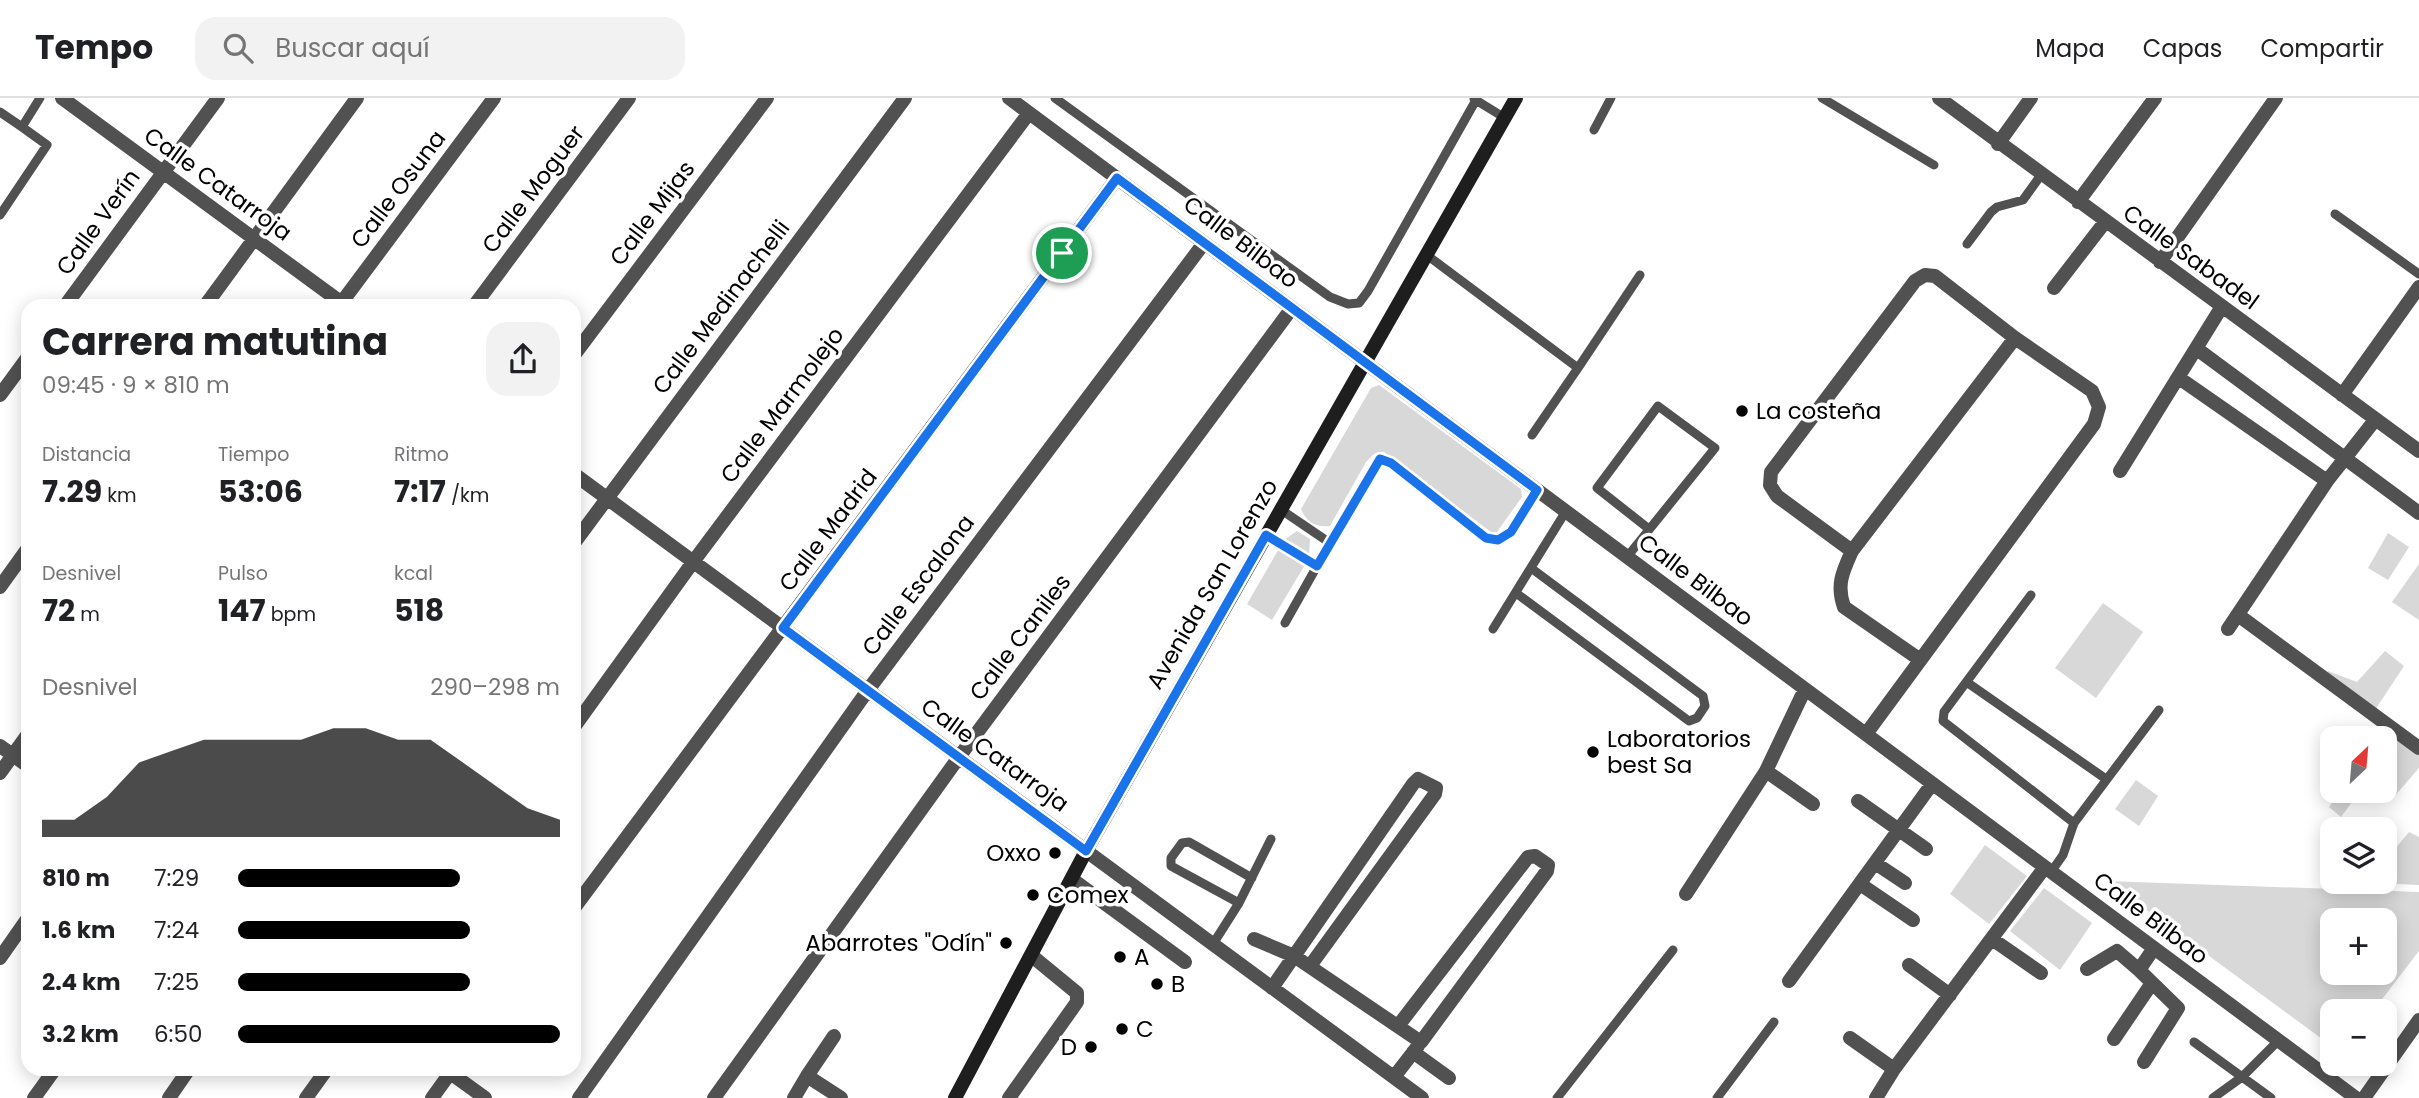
<!DOCTYPE html>
<html lang="es">
<meta charset="utf-8">
<style>
:root{--surface:#fff;--page:#f2f2f2;--text:#202124;--muted:#757577;--line:#e0e0e0;--accent:#000}
body{margin:0;font-family:Poppins,sans-serif;background:var(--page);color:var(--text);height:100vh;display:flex;flex-direction:column;font-size:26px;white-space:nowrap}
*{box-sizing:border-box;margin:0}
p{font-size:23px;color:var(--muted)}
.icon{flex:none;width:38px;height:38px;fill:none;stroke:currentColor;stroke-width:2;stroke-linecap:round;stroke-linejoin:round}
.map{position:relative;flex:1;overflow:hidden}
.sheet{position:absolute;left:21px;top:201px;width:560px;height:777px;display:flex;flex-direction:column;background:var(--surface);border-radius:21px;box-shadow:0 4px 18px #0003}
.sheet>*{flex:none}
.needle{width:46px;rotate:26deg}
.tools{position:absolute;left:2320px;top:628px;display:grid;gap:14px}
.tools a{display:grid;place-items:center;width:77px;height:77px;border-radius:14px;background:var(--surface);box-shadow:0 4px 18px #0003;font-size:35px}
.pin{position:absolute;display:grid;place-items:center;width:60px;height:60px;color:#fff;margin:-30px;border:4px solid #fff;border-radius:50%;box-shadow:0 2px 7px #0007}
.round{display:grid;place-items:center;flex:none;width:74px;height:74px;border-radius:21px;background:var(--page)}
.overview{display:flex;align-items:center;justify-content:space-between;height:119px;padding:0 21px}
h1{font-size:38px;font-weight:700;line-height:52px}
.figures{display:grid;grid-template-columns:repeat(3,1fr);gap:10px;height:119px;padding:7px 21px}
.figures div{display:grid;align-content:center}
.figures b{font-size:30px;font-weight:700}
.figures small{font-size:19px;font-weight:400}
.figures p{font-size:19px}
.chart{height:196px;padding:14px 21px}
.chart p{display:flex;justify-content:space-between}
.chart svg{width:100%;height:126px;margin-top:7px;fill:var(--accent);opacity:.7}
ul{padding:0 21px;list-style:none;font-size:23px}
li{display:grid;grid-template-columns:112px 84px 1fr;align-items:center;height:52px}
li i{height:18px;border-radius:9px;background:var(--accent)}
header{display:flex;align-items:center;gap:42px;box-sizing:border-box;height:98px;padding:0 35px;background:var(--surface);border-bottom:2px solid var(--line)}
header strong{font-size:33px}
nav{display:flex;gap:38px;margin-inline-start:auto;font-size:24px}
.search{width:490px;height:63px;background:var(--page);display:flex;align-items:center;gap:18px;box-sizing:border-box;padding:0 24px;border-radius:21px;color:var(--muted);font-size:26px}
.map>svg:first-child{display:block}
.green{fill:#d8d8d8;fill-rule:evenodd}
.lines{fill:none;stroke-linecap:round;stroke-linejoin:round}
.lane{stroke:#515151;stroke-width:9}
.street{stroke:#515151;stroke-width:14}
.secondary{stroke:#1e1e1e;stroke-width:14}
.route-casing{stroke:#fff;stroke-width:14}
.route{stroke:#1a73e8;stroke-width:9}
.poi-dot{fill:#000;stroke:#fff;stroke-width:2.5}
.labels{text-anchor:middle;stroke-width:7;stroke-linejoin:round;paint-order:stroke}
.street-label{font-size:23px;fill:#000;stroke:#fff}
.poi-label{font-size:23px;fill:#000;stroke:#fff;text-anchor:start}
</style>
<header>
<strong>Tempo</strong>
<div class="search"><svg class="icon" aria-label="search" viewBox="0 0 24 24"><circle cx="10" cy="10" r="6"/><path d="M15 15l6 6"/></svg>Buscar aquí</div>
<nav><a>Mapa</a><a>Capas</a><a>Compartir</a></nav>
</header>
<div class="map">
<svg width="2419" height="1000" viewBox="0 0 2419 1000">
<rect width="100%" height="100%" fill="#fff"/>
<!-- green -->
<path class="green" d="M1379 287 1521 391 1522 399 1497 434H1491L1384 354 1374 356 1366 364 1330 428C1315 430 1306 423 1301 411L1371 290Z
M1297 433 1310 441 1309 460 1272 522 1247 506 1284 442Z
M2388 435 2409 449 2388 482 2368 470Z
M2419 466V522L2392 504Z
M2103 505 2143 534 2096 600 2055 570Z
M2385 553 2404 568 2373 615 2323 583 2328 573 2357 584Z
M2393 637 2419 657V670L2393 700 2379 693H2385V644Z
M2136 682 2158 698 2139 728 2115 711Z
M2340 693H2360L2341 719 2329 709Z
M2409 734 2419 739V787L2352 784H2385V763Z
M1985 747 2027 778 1989 826 1950 796Z
M2107 783 2419 794V853L2373 913 2333 914V949ZM2385 822V875H2333V822Z
M2044 790 2092 825 2060 872 2010 833Z"/>
<g class="lines">
<!-- lane -->
<path class="lane" d="M1055 0 1330 199 1348 206 1359 205 1368 193 1476 2
M1822 0 1934 67
M1474 1 1505 20
M0 14 22 29 40 0
M1594 32 1611 0
M2335 116 2419 176
M0 117 47 47 22 29
M1967 146 1991 114 1997 109 2023 102 2041 77
M1428 158 1578 270 1532 337
M1578 270 1640 177
M1280 411 1330 445 1373 369 1380 361H1385L1486 440 1498 442 1511 434 1537 392
M1266 437 1317 468
M1627 459 1715 350 1658 308 1597 390 1649 431
M1516 495 1689 623 1697 620 1705 608 1703 598 1531 470
M2031 497 1944 614 1943 623 2074 725
M1285 525 1330 445
M1493 531 1566 413
M1968 585 2106 681
M2051 774 2063 757 2074 725 2159 612
M1239 805 1171 768V760L1182 745 1189 744 1252 780
M1213 846 1239 805 1271 741
M2194 944 2271 1000
M1557 1000 1673 852
M1717 1000 1774 924
M2213 1000 2242 979 2279 942"/>
<!-- street -->
<path class="street" d="M62 0 346 208
M1009 0 2356 1000
M1939 0 2419 353
M1998 46 2031 0
M2078 104 2155 0
M2160 164 2276 0
M2054 190 2105 124
M65 208 218 0
M205 208 357 0
M339 208 494 0
M474 208 629 0
M2197 251 2419 415
M574 257 767 0
M2179 280 2327 383 2375 322
M0 297 28 259
M2342 297 2419 189
M2120 373 2221 210
M574 376 1422 1000
M574 445 905 0
M1852 453 1777 398 1770 387 1771 374 1915 183 1925 177 1935 178 2015 240 2092 293 2099 309 2094 326 1866 636
M0 489 28 450
M2238 517 2419 650
M2228 531 2327 383
M1919 561 1844 509C1836 487 1843 473 1852 453L2015 240
M574 629 693 464 1029 15
M0 648 28 668
M1766 673 1813 706
M0 675 28 636
M1858 703 1926 751
M1875 765 1905 785
M1073 782 1185 864
M1860 786 1913 822
M1686 796 1766 673 1805 591
M574 810 1117 80
M1254 841 1294 858 1421 944 1547 773 1548 767 1535 758 1528 759 1398 928
M1992 841 2041 875
M0 860 28 820
M1909 867 1950 897
M2087 871 2117 853 2139 872
M1789 883 1932 686
M1272 890 1413 686 1418 681 1436 690 1435 696 1310 868
M1850 940 1894 971
M2114 941 2152 885
M1413 954 1449 980
M2144 964 2178 910 2139 872 2154 850
M445 971 485 1000
M807 978 834 938
M1394 979 1418 948
M34 1000 55 971
M169 1000 189 971
M306 1000 327 971
M432 1000 453 971
M579 1000 868 592 1204 145
M714 1000 959 659 1292 210
M794 1000 807 978 841 1000
M1009 1000 1077 904V895L1032 858
M1876 1000 1894 971 2045 769
M2364 1000 2419 922"/>
<!-- secondary -->
<path class="secondary" d="M955 1000 1086 753 1516 0"/>
</g>
<g class="lines">
<!-- route casing -->
<g class="route-casing">
<path id="route" d="M1117 80 1537 392 1511 434 1498 442 1486 440 1391 365 1380 361 1317 468 1266 437 1086 753 783 530Z"/>
</g>
<!-- route -->
<use href="#route" class="route"/>
</g>
<!-- markers -->
<g class="poi-dot">
<circle cx="1742" cy="313" r="7"/>
<circle cx="1593" cy="654" r="7"/>
<circle cx="1055" cy="755" r="7"/>
<circle cx="1033" cy="797" r="7"/>
<circle cx="1006" cy="845" r="7"/>
<circle cx="1120" cy="859" r="7"/>
<circle cx="1157" cy="886" r="7"/>
<circle cx="1122" cy="931" r="7"/>
<circle cx="1091" cy="949" r="7"/>
</g>
<g class="labels">
<!-- street labels -->
<g class="street-label">
<text transform="translate(218 86) rotate(36)" y="8">Calle Catarroja</text>
<text transform="translate(398 91) rotate(-53)" y="8">Calle Osuna</text>
<text transform="translate(533 91) rotate(-53)" y="8">Calle Moguer</text>
<text transform="translate(652 115) rotate(-53)" y="8">Calle Mijas</text>
<text transform="translate(98 124) rotate(-54)" y="8">Calle Verín</text>
<text transform="translate(1241 144) rotate(37)" y="8">Calle Bilbao</text>
<text transform="translate(2191 159) rotate(36)" y="8">Calle Sabadel</text>
<text transform="translate(721 209) rotate(-53)" y="8">Calle Medinachelli</text>
<text transform="translate(782 307) rotate(-53)" y="8">Calle Marmolejo</text>
<text transform="translate(828 432) rotate(-53)" y="8">Calle Madrid</text>
<text transform="translate(1696 482) rotate(37)" y="8">Calle Bilbao</text>
<text transform="translate(1212 486) rotate(-60)" y="8">Avenida San Lorenzo</text>
<text transform="translate(918 487) rotate(-53)" y="8">Calle Escalona</text>
<text transform="translate(1020 539) rotate(-53)" y="8">Calle Caniles</text>
<text transform="translate(995 657) rotate(36)" y="8">Calle Catarroja</text>
<text transform="translate(2151 820) rotate(37)" y="8">Calle Bilbao</text>
</g>
<!-- poi labels -->
<g class="poi-label">
<text x="1756" y="321">La costeña</text>
<text x="1607" y="649">Laboratorios<tspan x="1607" dy="26">best Sa</tspan></text>
<text x="1041" y="763" text-anchor="end">Oxxo</text>
<text x="1047" y="805">Comex</text>
<text x="992" y="853" text-anchor="end">Abarrotes "Odín"</text>
<text x="1134" y="867">A</text>
<text x="1171" y="894">B</text>
<text x="1136" y="939">C</text>
<text x="1077" y="957" text-anchor="end">D</text>
</g>
</g>
</svg>
<div class="tools">
<a><svg class="needle" viewBox="-14 -14 28 28"><path d="M0-13l5 13h-10z" fill="#e53935"/><path d="M0 13l5-13h-10z" fill="#757577"/></svg></a>
<a><svg class="icon" aria-label="layers" viewBox="0 0 24 24"><path d="M12 4l9 5-9 5-9-5zM3 14l9 5 9-5"/></svg></a>
<a>+</a>
<a>−</a>
</div>
<div class="pin" style="left:1062px;top:155px;background:#1e9e55"><svg class="icon" aria-label="arrive" viewBox="0 0 24 24"><path d="M6 21V4h12l-3 4 3 4H6"/></svg></div>
<section class="sheet">
<div class="overview"><div><h1>Carrera matutina</h1><p>09:45 · 9 × 810 m</p></div><a class="round"><svg class="icon" aria-label="share" viewBox="0 0 24 24"><path d="M12 15V3M7 8l5-5 5 5M5 13v7h14v-7"/></svg></a></div>
<div class="figures">
<div><p>Distancia</p><b>7.29<small> km</small></b></div>
<div><p>Tiempo</p><b>53:06</b></div>
<div><p>Ritmo</p><b>7:17<small> /km</small></b></div>
</div>
<div class="figures">
<div><p>Desnivel</p><b>72<small> m</small></b></div>
<div><p>Pulso</p><b>147<small> bpm</small></b></div>
<div><p>kcal</p><b>518</b></div>
</div>
<div class="chart"><p><span>Desnivel</span>290–298 m</p>
<svg viewBox="0 0 160 44" preserveAspectRatio="none"><path d="M0 44V38L10 38L20 30L30 18L40 14L50 10L60 10L70 10L80 10L90 6L100 6L110 10L120 10L130 18L140 26L150 34L160 38V44z"/></svg>
</div>
<ul>
<li><b>810 m</b>7:29<i style="width:69%"></i></li>
<li><b>1.6 km</b>7:24<i style="width:72%"></i></li>
<li><b>2.4 km</b>7:25<i style="width:72%"></i></li>
<li><b>3.2 km</b>6:50<i style="width:100%"></i></li>
</ul>
</section>
</div>
